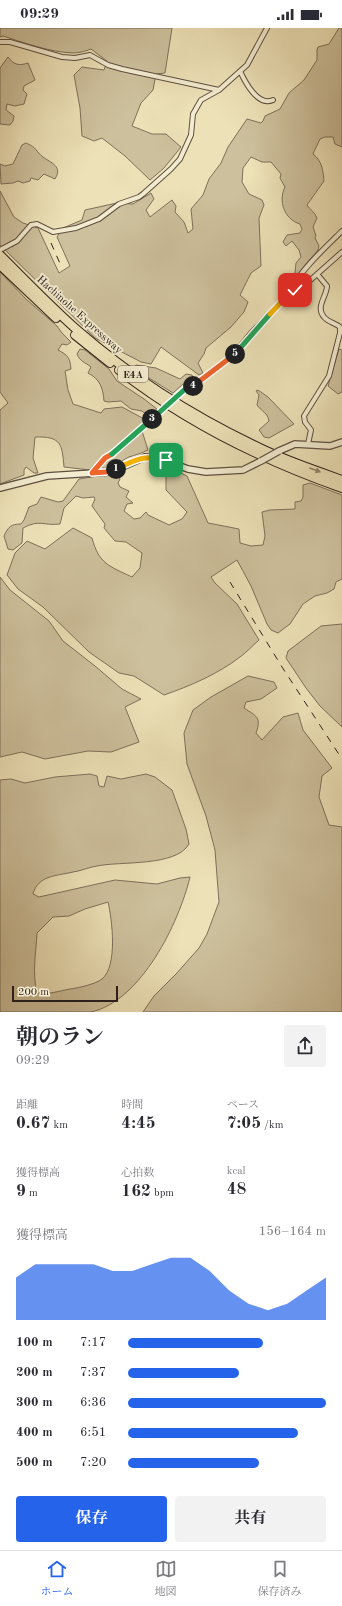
<!DOCTYPE html>
<html lang="ja">
<meta charset="utf-8">
<style>
:root{--surface:#fff;--page:#f2f2f3;--text:#2b2b33;--muted:#7c7c81;--line:#e1e1e2;--accent:#2563eb}
body{margin:0;font-family:"Old Standard TT","Noto Serif JP",serif;background:var(--page);color:var(--text);height:100vh;display:flex;flex-direction:column;font-size:15px;white-space:nowrap}
*{box-sizing:border-box;margin:0}
p{font-size:13px;color:var(--muted)}
.icon{flex:none;width:22px;height:22px;fill:none;stroke:currentColor;stroke-width:2;stroke-linecap:round;stroke-linejoin:round}
.map{position:relative;height:984px;overflow:hidden}
.drawer{display:flex;flex-direction:column;background:var(--surface);flex:1}
.drawer>*{flex:none}
.scale{position:absolute;left:12px;bottom:10px;width:106px;box-sizing:border-box;padding-left:4px;border:2px solid #2f201a;border-top:0;font-size:11px;line-height:14px;white-space:nowrap;color:#2f201a;-webkit-text-stroke:3px #f3ecd0;paint-order:stroke}
.pin{position:absolute;display:grid;place-items:center;width:34px;height:34px;color:#fff;margin:-17px;border-radius:8px;box-shadow:0 2px 6px #0006}
.km{position:absolute;width:20px;height:20px;margin:-10px;border-radius:50%;background:#222;color:#fff;font-size:11px;line-height:20px;text-align:center}
.round{display:grid;place-items:center;flex:none;width:42px;height:42px;border-radius:4px;background:var(--page)}
.overview{display:flex;align-items:center;justify-content:space-between;height:68px;padding:0 16px}
h1{font-size:22px;font-weight:700;line-height:30px}
.figures{display:grid;grid-template-columns:repeat(3,1fr);gap:6px;height:68px;padding:4px 16px}
.figures div{display:grid;align-content:center}
.figures b{font-size:17px;font-weight:700}
.figures small{font-size:11px;font-weight:400}
.figures p{font-size:11px}
.chart{height:112px;padding:8px 16px}
.chart p{display:flex;justify-content:space-between}
.chart svg{width:100%;height:72px;margin-top:4px;fill:var(--accent);opacity:.7}
.primary-button{display:flex;gap:8px;margin-top:auto;padding:8px 16px}
.primary-button a{flex:1;height:46px;border-radius:4px;background:var(--accent);color:#fff;font-size:16px;font-weight:700;line-height:46px;text-align:center}
.primary-button a+a{background:var(--page);color:var(--text)}
ul{padding:0 16px;list-style:none;font-size:13px}
li{display:grid;grid-template-columns:64px 48px 1fr;align-items:center;height:30px}
li i{height:10px;border-radius:5px;background:var(--accent)}
.status{display:flex;justify-content:space-between;align-items:center;height:28px;padding:0 20px;background:var(--surface);direction:ltr}
.status svg{height:11px;fill:currentColor}
.menu{display:flex;justify-content:space-around;align-items:center;height:56px;border-top:1px solid var(--line);background:var(--surface);font-size:11px;color:var(--muted)}
.menu a{display:grid;justify-items:center;gap:2px}
.menu .on{color:var(--accent)}
.map>svg:first-child{display:block}
.green{fill:#cdc09c;stroke:#7e705b;fill-rule:evenodd}
.lines{fill:none;stroke-linecap:round;stroke-linejoin:round}
.minor-casing{stroke:#5e5041;stroke-width:6}
.tertiary-casing{stroke:#5e5041;stroke-width:8}
.motorway-casing{stroke:#2f201a;stroke-width:10}
.minor{stroke:#f3ecd0;stroke-width:4}
.tertiary{stroke:#f3ecd0;stroke-width:5.5}
.motorway{stroke:#ede1b7;stroke-width:8}
.rail{stroke:#2f201a;stroke-width:1;stroke-dasharray:7 7;stroke-linecap:butt}
.minor-bridge-casing{stroke:#5e5041;stroke-width:6;stroke-linecap:butt}
.tertiary-bridge-casing{stroke:#5e5041;stroke-width:8;stroke-linecap:butt}
.minor-bridge{stroke:#f3ecd0;stroke-width:4}
.tertiary-bridge{stroke:#f3ecd0;stroke-width:5.5}
.oneway{fill:#8e8068}
.split-1-casing{stroke:#fff;stroke-width:8}
.split-2-casing{stroke:#fff;stroke-width:8}
.split-3-casing{stroke:#fff;stroke-width:8}
.split-4-casing{stroke:#fff;stroke-width:8}
.split-5-casing{stroke:#fff;stroke-width:8}
.split-6-casing{stroke:#fff;stroke-width:8}
.split-7-casing{stroke:#fff;stroke-width:8}
.split-1{stroke:#f5b400;stroke-width:5}
.split-2{stroke:#f0652b;stroke-width:5}
.split-3{stroke:#22a559;stroke-width:5}
.split-4{stroke:#22a559;stroke-width:5}
.split-5{stroke:#f0652b;stroke-width:5}
.split-6{stroke:#22a559;stroke-width:5}
.split-7{stroke:#f5b400;stroke-width:5}
.labels{text-anchor:middle;stroke-width:3.5;stroke-linejoin:round;paint-order:stroke}
.shield{fill:#f3ecd0;stroke:#6a5d51;stroke-width:1}
.shield-label{font-size:10px;font-weight:bold;fill:#2f201a}
.street-label{font-size:11px;fill:#2f201a;stroke:#f3ecd0}
</style>
<div class="status"><b>09:29</b><svg viewBox="0 0 49 12"><path d="M0 12V9h3v3zM5 12V6h3v6zM10 12V3h3v9zM15 12V0h3v12zM26 1h20v11H26zM47 4h2v5h-2z"/></svg></div>
<div class="map">
<svg width="342" height="984" viewBox="0 0 342 984">
<rect width="100%" height="100%" fill="#ede1b7"/>
<filter id="stains"><feTurbulence type="fractalNoise" baseFrequency=".005" numOctaves="4"/><feColorMatrix values="0 0 0 0 .2 0 0 0 0 .09 0 0 0 0 .02 0 0 0 .5 -.17"/></filter>
<radialGradient id="worn" r=".72"><stop offset=".6" stop-color="#630" stop-opacity="0"/><stop offset="1" stop-color="#630" stop-opacity=".3"/></radialGradient>
<!-- green -->
<path class="green" d="M0 0H172L165 45 156 46 153 62 141 75 132 98 152 106H166L181 119 164 140 150 152 125 128 102 110 94 113 82 108 80 80 74 47 82 39 104 42 107 33 91 21C86 23 79 25 73 25 49 24 25 15 3 8L0 9Z
M339 0H342V119L335 116 333 109H325L320 111 313 126C322 133 323 142 324 153L307 177C310 182 315 184 317 190L313 199 316 208 315 210 319 218 318 222 305 237 291 258 286 262 282 260 295 245 296 235 301 229 299 222 292 213 286 218 283 214 287 207 300 205 302 201 300 196C284 191 278 173 285 159L280 150 281 146 271 134H262L251 129 243 140 242 154 249 166 262 172 264 177 259 190 261 238 251 245 240 267 248 274 244 284 231 299 206 320 204 326 198 335 203 345 199 347 161 319 151 336 141 334 95 310 0 217V163L14 189 23 195 38 200 59 245 70 238 57 209 63 200 82 192 85 182 117 175 133 176 151 165 154 171 146 182 150 189 172 172 176 178 175 184 184 194 188 205 193 201 191 181 203 167 209 151 221 135 228 119 247 91 261 95 263 93 265 88 280 81 289 65 304 52 317 32V22L318 19 329 16Z
M8 29C14 37 19 38 28 35L35 52 24 58 23 62 27 66 24 76 15 78 7 76 6 82 14 88 13 93 10 97 0 96V40Z
M26 115C38 120 35 123 43 129 51 135 63 138 55 151L44 146 38 152 31 150 30 153 23 155 18 153 13 155 1 156 0 136 5 138 13 136 22 117Z
M0 244 27 272 57 298 62 305 71 314 67 317 62 316 58 322C68 327 70 330 71 341L65 343 68 362 73 376 101 385 104 381 122 379 146 392 120 416 98 433 90 442 64 439C62 417 62 408 35 409L33 430 38 445H34L26 439 24 442V447L0 456V382L8 375 0 364Z
M80 321 85 322 109 341 117 353 144 371 157 381 149 389 142 383 131 381 121 373 108 374 104 373C103 360 100 351 88 345L91 339C85 334 80 334 77 326Z
M339 321 342 322V364L338 366 328 358Z
M136 337 156 340 180 351 186 346 192 347 194 352 183 356 173 365 141 345 135 339Z
M258 362 268 369 294 396 269 410 264 409 259 402 269 393C268 385 261 383 257 377L259 367 256 363Z
M142 403 148 422C142 425 135 427 129 429 120 433 110 444 100 439L105 432Z
M179 444 187 448 208 495 239 501 240 515 251 518 263 517 265 508 262 484 270 482 295 481V474L301 473 303 469V457L310 455 342 467V551L336 554 334 561 327 565 315 568 303 576 290 596 278 605 271 602 267 596 251 558 237 532 211 549 215 555 237 576 259 612C252 618 247 624 240 629 218 646 190 658 164 667L134 648 119 645 89 624 43 579 18 561 7 547 15 525 27 513 45 521 73 500 92 510C99 536 109 538 132 549L140 540 142 525 126 514 115 513 104 500 105 496 92 478 95 471 94 469 83 470 76 468 64 480 60 496C43 498 40 491 23 500L22 515 13 522 8 521 4 508C8 499 11 496 21 496L24 492 29 479 37 476 41 469 58 474 63 473 79 451 116 445 120 451 118 455 120 459 129 463 126 469 133 475 127 476 124 483 134 491 140 490 146 484 148 487 169 497 182 491 187 484 166 462V447Z
M0 549 10 562 49 593 63 613 95 638 122 661 141 671 125 679 139 714 111 724 88 723 45 731 22 724 0 729Z
M342 596V699L320 678 306 660 286 630 288 623 321 598Z
M248 648 274 654 277 660 261 671 246 674 244 680C256 688 262 689 256 705L262 712 283 689 298 685 303 702 332 740 322 748 319 769 329 797 342 799V984H143L154 968 176 946 199 920 207 906 219 874 215 822 206 788 187 736 184 705 193 682 211 669Z
M90 746 97 748 99 758 104 759 107 748 121 751 146 746 155 749 172 762 186 801 189 816C176 839 120 833 97 838 89 839 81 843 73 844 57 848 38 847 33 866L39 869 115 852 157 856 180 850 190 849C179 895 141 973 91 984H0V752L11 751 25 755 55 749ZM108 874C112 891 118 938 102 951 96 956 78 960 70 961 59 963 47 967 37 965 32 945 36 925 37 905L53 889 69 888 85 881Z"/>
<g class="lines">
<!-- minor casing -->
<g class="minor-casing">
<path id="minor" d="M0 14H10L62 29 75 30 90 27 108 37 122 41 219 62
M240 43C245 54 258 79 273 72
M0 222 17 213 31 197 37 196 53 204 76 200 99 191 119 176 139 169 143 166 171 141 180 131 191 107 193 86 201 72 219 62 247 37 267 0
M291 264C295 247 329 216 342 203
M180 365 196 357 234 326 252 304 287 268 306 256 342 224
M308 416 311 402 305 394 304 388 329 348 340 305V299C335 295 328 294 324 289 315 279 327 268 327 258L317 246
M92 445 105 430 119 421 160 384"/>
</g>
<!-- tertiary casing -->
<g class="tertiary-casing">
<path id="tertiary" d="M279 423 295 416 330 418 342 414
M0 460 47 448 110 444 145 429 158 430 188 441 206 444 243 442 261 433"/>
</g>
<!-- motorway casing -->
<g class="motorway-casing">
<path id="motorway" d="M0 227C25 252 49 277 76 301 131 349 194 389 260 420 287 433 315 442 342 452
M0 237 56 290
M75 307 110 335
M119 342C186 394 262 432 342 460"/>
</g>
<!-- minor -->
<use href="#minor" class="minor"/>
<!-- tertiary -->
<use href="#tertiary" class="tertiary"/>
<!-- motorway -->
<use href="#motorway" class="motorway"/>
<!-- rail -->
<path class="rail" d="M51 215 62 240
M230 554 282 639 342 731"/>
<!-- minor-bridge casing -->
<g class="minor-bridge-casing">
<path id="minor-bridge" d="M160 384 180 365"/>
</g>
<!-- tertiary-bridge casing -->
<g class="tertiary-bridge-casing">
<path id="tertiary-bridge" d="M261 433 279 423"/>
</g>
<!-- minor-bridge -->
<use href="#minor-bridge" class="minor-bridge"/>
<!-- tertiary-bridge -->
<use href="#tertiary-bridge" class="tertiary-bridge"/>
</g>
<!-- one-way arrows -->
<defs><path id="oneway-solid" d="M-6-.8H1V-3.2L6.5 0L1 3.2V.8H-6Z"/></defs>
<use class="oneway" href="#oneway-solid" transform="translate(315 442) rotate(20)"/>
<g class="lines">
<!-- split-1 casing -->
<g class="split-1-casing">
<path id="split-1" d="M116 441C135 432 145 426 166 432"/>
</g>
<!-- split-2 casing -->
<g class="split-2-casing">
<path id="split-2" d="M112 426 105 430 92 445 106 444 116 441"/>
</g>
<!-- split-3 casing -->
<g class="split-3-casing">
<path id="split-3" d="M112 426 152 391"/>
</g>
<!-- split-4 casing -->
<g class="split-4-casing">
<path id="split-4" d="M152 391 184 362 193 358"/>
</g>
<!-- split-5 casing -->
<g class="split-5-casing">
<path id="split-5" d="M193 358 235 326"/>
</g>
<!-- split-6 casing -->
<g class="split-6-casing">
<path id="split-6" d="M235 326 270 286"/>
</g>
<!-- split-7 casing -->
<g class="split-7-casing">
<path id="split-7" d="M270 286 287 268 295 262"/>
</g>
<!-- split-1 -->
<use href="#split-1" class="split-1"/>
<!-- split-2 -->
<use href="#split-2" class="split-2"/>
<!-- split-3 -->
<use href="#split-3" class="split-3"/>
<!-- split-4 -->
<use href="#split-4" class="split-4"/>
<!-- split-5 -->
<use href="#split-5" class="split-5"/>
<!-- split-6 -->
<use href="#split-6" class="split-6"/>
<!-- split-7 -->
<use href="#split-7" class="split-7"/>
</g>
<g class="labels">
<!-- shield labels -->
<rect class="shield" x="118" y="338" width="30" height="16" rx="3"/>
<g class="shield-label">
<text x="133" y="350">E4A</text>
</g>
<!-- street labels -->
<g class="street-label">
<text transform="translate(80 286) rotate(42)" y="4">Hachinohe Expressway</text>
</g>
</g>
<rect width="100%" height="100%" filter="url(#stains)"/>
<rect width="100%" height="100%" fill="url(#worn)"/>
</svg>
<div class="scale">200 m</div>
<div class="pin" style="left:166px;top:432px;background:#1e9e55"><svg class="icon" aria-label="arrive" viewBox="0 0 24 24"><path d="M6 21V4h12l-3 4 3 4H6"/></svg></div>
<div class="pin" style="left:295px;top:262px;background:#d93025"><svg class="icon" aria-label="check" viewBox="0 0 24 24"><path d="M5 12l5 5 9-10"/></svg></div>
<b class="km" style="left:116px;top:441px">1</b>
<b class="km" style="left:152px;top:391px">3</b>
<b class="km" style="left:193px;top:358px">4</b>
<b class="km" style="left:235px;top:326px">5</b>
</div>
<section class="drawer">
<div class="overview"><div><h1>朝のラン</h1><p>09:29</p></div><a class="round"><svg class="icon" aria-label="share" viewBox="0 0 24 24"><path d="M12 15V3M7 8l5-5 5 5M5 13v7h14v-7"/></svg></a></div>
<div class="figures">
<div><p>距離</p><b>0.67<small> km</small></b></div>
<div><p>時間</p><b>4:45</b></div>
<div><p>ペース</p><b>7:05<small> /km</small></b></div>
</div>
<div class="figures">
<div><p>獲得標高</p><b>9<small> m</small></b></div>
<div><p>心拍数</p><b>162<small> bpm</small></b></div>
<div><p>kcal</p><b>48</b></div>
</div>
<div class="chart"><p><span>獲得標高</span>156–164 m</p>
<svg viewBox="0 0 160 44" preserveAspectRatio="none"><path d="M0 44V18L10 10L20 10L30 10L40 10L50 14L60 14L70 10L80 6L90 6L100 14L110 26L120 34L130 38L140 34L150 26L160 18V44z"/></svg>
</div>
<ul>
<li><b>100 m</b>7:17<i style="width:68%"></i></li>
<li><b>200 m</b>7:37<i style="width:56%"></i></li>
<li><b>300 m</b>6:36<i style="width:100%"></i></li>
<li><b>400 m</b>6:51<i style="width:86%"></i></li>
<li><b>500 m</b>7:20<i style="width:66%"></i></li>
</ul>
<div class="primary-button"><a>保存</a><a>共有</a></div>
</section>
<nav class="menu">
<a class="on"><svg class="icon" aria-label="home" viewBox="0 0 24 24"><path d="M3 11l9-7 9 7M6 9v11h12V9"/></svg>ホーム</a>
<a><svg class="icon" aria-label="map" viewBox="0 0 24 24"><path d="M3 6l6-2 6 2 6-2v14l-6 2-6-2-6 2zM9 4v14M15 6v14"/></svg>地図</a>
<a><svg class="icon" aria-label="saved" viewBox="0 0 24 24"><path d="M7 4h10v16l-5-4-5 4z"/></svg>保存済み</a>
</nav>
